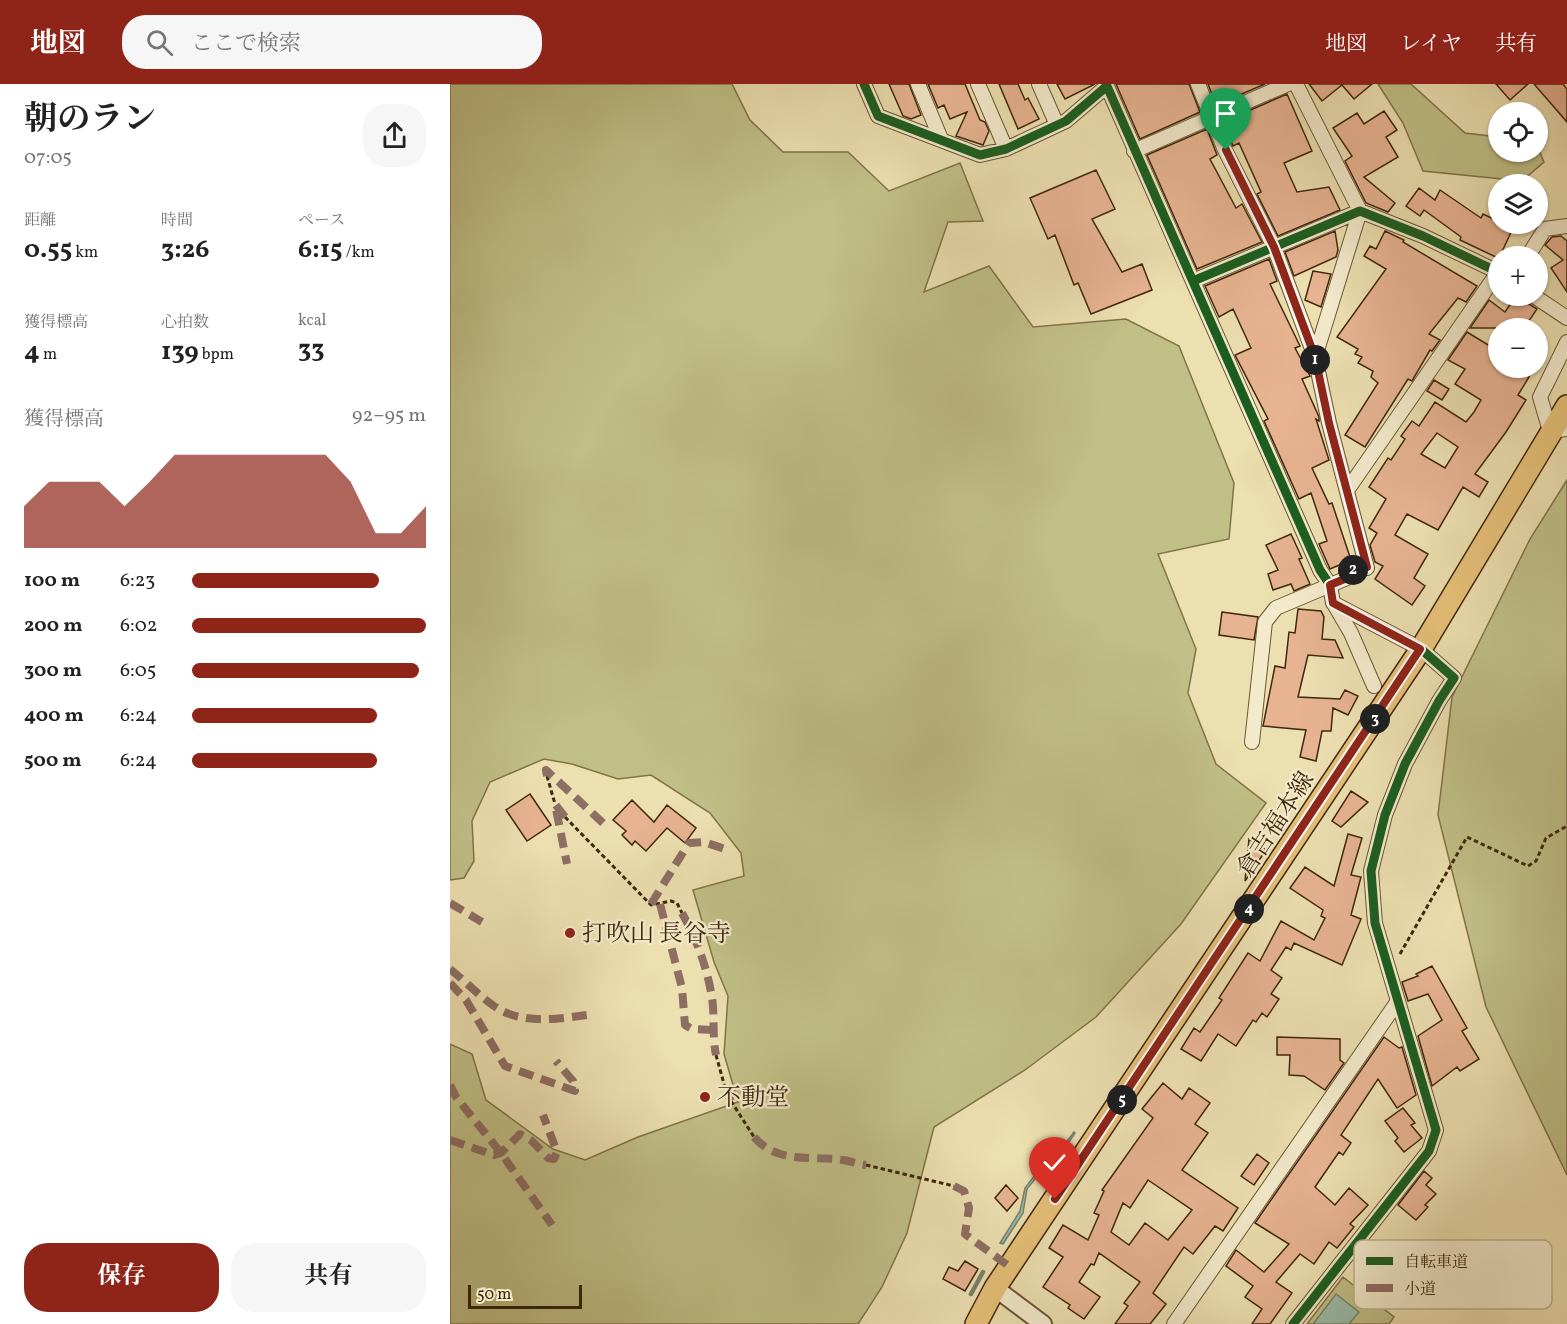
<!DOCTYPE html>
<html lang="ja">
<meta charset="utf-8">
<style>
:root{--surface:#fff;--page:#f6f6f6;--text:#222;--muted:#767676;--accent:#8f2418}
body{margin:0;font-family:Vollkorn,"Noto Serif JP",serif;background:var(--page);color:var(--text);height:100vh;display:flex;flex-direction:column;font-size:22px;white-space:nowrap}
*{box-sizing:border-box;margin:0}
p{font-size:20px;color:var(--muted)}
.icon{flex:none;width:33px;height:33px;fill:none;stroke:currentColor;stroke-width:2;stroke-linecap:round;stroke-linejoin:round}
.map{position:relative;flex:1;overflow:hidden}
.details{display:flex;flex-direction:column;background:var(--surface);width:450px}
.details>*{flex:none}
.fabs{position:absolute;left:1038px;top:18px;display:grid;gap:12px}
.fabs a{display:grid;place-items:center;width:60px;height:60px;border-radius:50%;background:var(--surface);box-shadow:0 2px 4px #0004;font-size:30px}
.scale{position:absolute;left:18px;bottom:15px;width:114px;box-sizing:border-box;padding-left:6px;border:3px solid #3f270b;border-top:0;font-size:16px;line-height:21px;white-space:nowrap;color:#3f270b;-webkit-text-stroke:4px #f3eacc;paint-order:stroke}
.pin{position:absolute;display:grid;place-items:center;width:51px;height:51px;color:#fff;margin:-62px -26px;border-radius:50% 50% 50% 0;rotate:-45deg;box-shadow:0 0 6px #0007}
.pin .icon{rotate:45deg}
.km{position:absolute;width:30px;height:30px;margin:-15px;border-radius:50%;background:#222;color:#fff;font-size:16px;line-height:30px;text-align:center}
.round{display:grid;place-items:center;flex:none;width:63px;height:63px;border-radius:24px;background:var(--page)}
.head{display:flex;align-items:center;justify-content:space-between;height:102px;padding:0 24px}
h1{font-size:33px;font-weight:700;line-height:45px}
.figures{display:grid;grid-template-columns:repeat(3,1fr);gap:9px;height:102px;padding:6px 24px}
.figures div{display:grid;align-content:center}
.figures b{font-size:26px;font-weight:700}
.figures small{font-size:16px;font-weight:400}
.figures p{font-size:16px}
.chart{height:168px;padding:12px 24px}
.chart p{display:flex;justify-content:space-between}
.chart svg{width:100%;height:108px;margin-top:6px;fill:var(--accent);opacity:.7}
.cta{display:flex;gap:12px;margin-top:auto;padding:12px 24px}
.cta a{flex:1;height:69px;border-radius:24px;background:var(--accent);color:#fff;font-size:24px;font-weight:700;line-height:69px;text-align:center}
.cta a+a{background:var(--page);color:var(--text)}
ul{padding:0 24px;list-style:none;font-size:20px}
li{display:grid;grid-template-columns:96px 72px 1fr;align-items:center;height:45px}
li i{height:15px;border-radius:8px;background:var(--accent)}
header{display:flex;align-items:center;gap:36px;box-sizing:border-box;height:84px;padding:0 30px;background:var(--accent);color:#fff}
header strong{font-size:28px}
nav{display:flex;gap:33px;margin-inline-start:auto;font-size:21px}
.search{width:420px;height:54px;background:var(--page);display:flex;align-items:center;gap:15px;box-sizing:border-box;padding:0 21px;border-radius:24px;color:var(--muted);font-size:22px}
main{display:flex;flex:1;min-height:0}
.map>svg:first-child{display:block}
.green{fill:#c0bf86;stroke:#807348;stroke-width:1.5}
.water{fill:#99bdab;stroke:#75816b;stroke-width:1.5}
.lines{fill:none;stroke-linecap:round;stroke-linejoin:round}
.stream{stroke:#75816b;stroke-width:4.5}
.building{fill:#e7b391;stroke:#3f270b;stroke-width:1.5;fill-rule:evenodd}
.minor-casing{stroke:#6a5534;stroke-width:16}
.tertiary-casing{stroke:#6a5534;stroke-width:20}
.primary-casing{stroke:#3f270b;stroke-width:24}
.path{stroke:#3f270b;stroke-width:3;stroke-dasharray:4.5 3;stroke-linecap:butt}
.minor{stroke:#f3eacc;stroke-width:14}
.tertiary{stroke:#f3eacc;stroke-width:16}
.primary{stroke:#e6c078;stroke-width:21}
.quiet{stroke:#8d6e63;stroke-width:8;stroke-dasharray:15 8;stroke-linecap:butt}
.cycleway-casing{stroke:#f3eacc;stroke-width:13}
.cycleway{stroke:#1b5e20;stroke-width:9}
.route-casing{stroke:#fff;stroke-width:12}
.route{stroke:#8f2418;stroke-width:8}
.poi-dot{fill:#8f2418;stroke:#f3eacc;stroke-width:2}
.labels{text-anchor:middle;stroke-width:4.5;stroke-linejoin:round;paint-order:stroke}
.street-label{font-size:24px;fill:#3f270b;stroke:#f3eacc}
.poi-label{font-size:24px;fill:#3f270b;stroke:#f3eacc;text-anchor:start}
.key{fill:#f3eacc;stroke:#bdb092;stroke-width:1.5}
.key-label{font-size:16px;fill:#3f270b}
</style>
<header>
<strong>地図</strong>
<div class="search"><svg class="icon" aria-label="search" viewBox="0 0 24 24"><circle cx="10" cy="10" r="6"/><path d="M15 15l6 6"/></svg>ここで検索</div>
<nav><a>地図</a><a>レイヤ</a><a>共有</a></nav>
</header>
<main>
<section class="details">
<div class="head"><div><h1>朝のラン</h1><p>07:05</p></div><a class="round"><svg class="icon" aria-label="share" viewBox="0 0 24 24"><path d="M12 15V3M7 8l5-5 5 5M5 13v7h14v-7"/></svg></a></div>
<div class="figures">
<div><p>距離</p><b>0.55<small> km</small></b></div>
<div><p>時間</p><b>3:26</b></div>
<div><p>ペース</p><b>6:15<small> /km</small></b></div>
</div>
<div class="figures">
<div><p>獲得標高</p><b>4<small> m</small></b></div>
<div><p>心拍数</p><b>139<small> bpm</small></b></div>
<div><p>kcal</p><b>33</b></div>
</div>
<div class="chart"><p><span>獲得標高</span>92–95 m</p>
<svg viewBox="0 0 160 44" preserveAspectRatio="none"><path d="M0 44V27L10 17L20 17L30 17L40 27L50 17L60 6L70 6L80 6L90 6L100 6L110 6L120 6L130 17L140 38L150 38L160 27V44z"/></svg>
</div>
<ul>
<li><b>100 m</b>6:23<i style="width:80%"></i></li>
<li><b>200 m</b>6:02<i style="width:100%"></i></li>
<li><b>300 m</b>6:05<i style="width:97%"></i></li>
<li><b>400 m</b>6:24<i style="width:79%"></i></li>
<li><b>500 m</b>6:24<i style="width:79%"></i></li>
</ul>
<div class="cta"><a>保存</a><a>共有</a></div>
</section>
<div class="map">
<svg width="1117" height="1240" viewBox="0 0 1117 1240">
<rect width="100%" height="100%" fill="#ecdfb0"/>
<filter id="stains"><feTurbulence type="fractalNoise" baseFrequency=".00333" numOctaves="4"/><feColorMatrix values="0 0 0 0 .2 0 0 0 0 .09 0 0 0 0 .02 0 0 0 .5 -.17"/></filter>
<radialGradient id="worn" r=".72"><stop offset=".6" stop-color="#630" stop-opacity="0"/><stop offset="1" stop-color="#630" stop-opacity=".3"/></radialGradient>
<!-- green -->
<path class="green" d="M0 0H282L300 36 333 68H398L439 107 510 79 533 137 498 138 474 208 539 182 583 243 676 235 729 262 784 399 779 455 708 470 746 565 738 609 766 680 816 719 731 840 646 933 575 986 484 1043 457 1149 432 1203 408 1240H0V960L22 970 36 1016 103 1065 135 1076 188 1053 288 1018 274 970 278 912 264 878 243 806 294 792 291 769 260 729 201 691 168 695 122 680 94 675 40 698 22 737 24 777 14 794 0 796Z
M928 0H961L1015 49 1048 53V68H1088V64L1094 78 1072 97 973 87 953 39Z
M1117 396V1091L1036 923 988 731 1002 613 1080 455Z
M893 1193 944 1233 939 1240H857Z"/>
<!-- water -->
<path class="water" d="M624 1048 625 1049 611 1070 596 1081 577 1105 573 1129 553 1160 550 1159 570 1127 575 1104 594 1079 609 1068Z
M886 1210 909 1228 899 1240H863Z"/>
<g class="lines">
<!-- stream -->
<path class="stream" d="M521 1210 533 1188"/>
</g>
<!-- building -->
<path class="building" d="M439 0H459L471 31 461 35 453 32Z
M478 0H515L530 36 535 38 539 47 533 61 506 52 517 28 500 35 494 21 488 24Z
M549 0H568L575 16 578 14 589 35 568 45Z
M607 0H645L615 15Z
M666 0H739L750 28 690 55Z
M758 0H815L766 21Z
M859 0H922L904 15 892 1 872 17Z
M1046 0H1078L1060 16Z
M1084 0H1113L1117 5V38Z
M837 10 862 67 834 79 847 108 879 103 890 126 828 152 807 110 811 108 789 59 783 62 773 38Z
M934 27 947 46 936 53 948 73 914 93 945 119 938 128 916 119 895 77 902 72 883 44 907 29 914 40Z
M757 45 767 71 760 75 786 124 792 120 812 158 747 185 697 71Z
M646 86 665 125 642 135 672 188 692 180 702 206 641 230 628 199 624 201 605 151 598 155 580 114Z
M969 104 985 116 990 106 1031 134 1033 130 1048 137V140L1063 144 1050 172 1048 174 1010 156 1011 153 974 126 970 132 956 122Z
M885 147 888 166 886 173 844 192 835 168Z
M935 147 954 156 953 158 1027 202 1016 218 1008 214 979 250 990 256 982 267 980 266 962 297 958 295 915 363 895 351 928 299 921 293 923 287 908 279 912 273 905 270 908 265 887 253 936 185 914 172 920 162 926 165Z
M1111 152 1117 157V208L1101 184 1113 176 1095 161 1102 153Z
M819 175 827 197 820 200 850 262 845 264 860 292 852 295 869 333V337L866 335 879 376 862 384 879 420 882 419 901 476 880 485 869 460 877 457 861 409 849 415 814 337 818 335 785 271 801 264 783 225 769 233 755 202Z
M863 187 881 190 871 223 855 216Z
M1066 212 1087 225 1074 244H1020L1039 216 1055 228Z
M1017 248 1048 267V284H1072L1079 288V293L1068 311 1076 316 1056 348 1025 390 1038 398 1029 413 1013 403 988 446 957 430 945 451 978 470 964 494 975 502 962 521 925 495 933 482 925 478 920 461 927 449 919 444 936 415 919 403 938 374 941 376 955 355 951 352 962 337 969 342 985 318 1016 338 1024 328 1031 316 1005 300 1015 285 998 276ZM987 349 1008 363 995 384 971 370Z
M984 296 999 305 992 316 977 307Z
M841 450 852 474 849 475 860 500 844 507 841 500 823 506 818 490 828 486 816 461Z
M848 525 871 527 874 533 872 555 885 556 893 574 858 571 848 613 890 615 895 606 908 612 898 631 883 624 881 647H872L866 677 850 673 856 646 813 642 825 582 835 584 839 548 845 549Z
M772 528 808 533 804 556 769 551Z
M901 707 918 718 891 743 882 737Z
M80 710 101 741 77 757 56 726Z
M182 716 204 738 217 721 246 744 235 759 217 744 196 767 185 757 182 761 172 751 176 747 163 736Z
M898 750 912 754 901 791 911 793 901 831 911 835 892 881 844 859 841 866 836 863 821 886 832 894 821 910 829 915 817 933 812 929 806 938 803 936 786 962 768 950 751 977 731 965 744 944 750 948 772 916 769 914 798 869 810 877 831 837 864 856 875 834 871 832 873 826 840 804 855 783 884 802Z
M799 755 816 766 795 797Z
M982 882 1017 944 1012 947 1029 975 1010 987 1007 983 982 1002 968 952 992 936 978 910 958 917 952 898 968 892 966 890Z
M827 953 890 955V976L894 979 875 1006 854 992 839 991 840 971H827Z
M934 953 949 964 952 963 966 1011 947 1024 928 995 891 1051 901 1059 893 1071 889 1068 865 1103 885 1121 899 1104 918 1121 900 1140 904 1143 887 1164 879 1158 864 1180 850 1170 826 1198 842 1209 820 1240H802L812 1225 795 1213 803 1202 776 1182 786 1166 814 1188 839 1160 805 1139Z
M713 999 732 1015 739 1004 760 1019 745 1040 758 1049 732 1086 788 1124 773 1147 765 1142 743 1170 734 1163 703 1209 716 1220 700 1240H665L678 1222 674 1219 690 1198 649 1169 644 1181 641 1180 629 1198 650 1213 634 1235 618 1224 620 1221 593 1203 613 1173 599 1164 613 1141 638 1156 649 1131 644 1129 654 1107 652 1106 703 1034 692 1025ZM698 1096 742 1126 718 1156 695 1139 679 1161 661 1148 673 1119 680 1124Z
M953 1024 965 1039 961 1041 972 1054 954 1068 945 1057 948 1054 935 1037Z
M807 1070 819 1079 804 1101 791 1092Z
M974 1087 982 1094 976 1101 986 1110 975 1121 978 1123 966 1136 948 1121Z
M556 1101 568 1114 557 1127 545 1114Z
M515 1177 528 1185 515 1207 493 1195 499 1183 508 1187Z"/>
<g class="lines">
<!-- minor casing -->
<g class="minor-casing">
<path id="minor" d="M414 0 428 32 530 71 556 65 616 37 657 2
M468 0 491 55
M528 0 556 65
M589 0 607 41
M656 0 870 486 880 501 883 519 971 565 1004 594 989 617 955 680 935 731 921 787 925 839 986 1046 979 1067 843 1240
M748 0 775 66 824 163 865 273 879 339 917 484 906 483 897 494 826 524 815 538 802 658
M846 0 910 127 865 273
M684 67 838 0
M1078 172 1095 145 1117 142
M743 197 910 127 973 152 1048 188
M1084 212 1117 234
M1117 258 1090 313 1100 347 1117 345
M898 405 1048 188
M884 520 901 549 924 602
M724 1240 948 917"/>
</g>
<!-- tertiary casing -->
<g class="tertiary-casing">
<path id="tertiary" d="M545 1204 593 1240"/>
</g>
<!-- primary casing -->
<g class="primary-casing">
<path id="primary" d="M526 1240 545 1204 971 565 1117 322"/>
</g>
<!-- path -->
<path class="path" d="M97 692 105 720
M115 733 201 821 221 817 227 819 232 829
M950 870 1017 753 1078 782 1086 777 1096 754 1117 742
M266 971 276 1007
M281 1017 304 1053
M416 1081 504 1102"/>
<!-- minor -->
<use href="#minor" class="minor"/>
<!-- tertiary -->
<use href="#tertiary" class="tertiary"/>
<!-- primary -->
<use href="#primary" class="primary"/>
<!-- quiet -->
<path class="quiet" d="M97 692 96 686 153 739
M115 733 105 720 117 780
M0 819 32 838
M201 820 239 759 254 758 278 766
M210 820 232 904 235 941 242 945 263 946
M232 829C247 856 257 883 262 914 265 933 262 952 266 971
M0 885C15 897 28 911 44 922 71 941 107 935 137 931
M0 899 16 916 55 982 125 1007 123 997 106 977
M0 1001 6 1013 51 1069 102 1141
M276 1007 281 1017
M304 1053C329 1081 360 1071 393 1076 400 1077 408 1080 416 1081
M0 1056 44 1071 51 1069 70 1050 82 1057 98 1074 104 1075 107 1068 93 1031
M504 1102 514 1107 519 1124 515 1150 560 1183"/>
<!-- cycleway casing -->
<g class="cycleway-casing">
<path id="cycleway" d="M414 0 428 32 530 71 556 65 616 37 657 2
M656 0 870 486 880 501 883 519 971 565 1004 594 989 617 955 680 935 731 921 787 925 839 986 1046 979 1067 843 1240
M743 197 910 127 973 152 1048 188"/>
</g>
<!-- cycleway -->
<use href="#cycleway" class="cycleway"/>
</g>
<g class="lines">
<!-- route casing -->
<g class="route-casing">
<path id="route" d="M605 1115 970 565 883 519 880 501 897 494 906 483H917L879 339 865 273 824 163 776 66"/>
</g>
<!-- route -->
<use href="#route" class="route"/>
</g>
<!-- markers -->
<g class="poi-dot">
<circle cx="120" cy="849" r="6"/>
<circle cx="255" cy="1013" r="6"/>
</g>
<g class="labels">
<!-- street labels -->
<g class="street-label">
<text transform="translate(825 740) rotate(-57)" y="8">倉吉福本線</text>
</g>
<!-- poi labels -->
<g class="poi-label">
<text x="132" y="857">打吹山 長谷寺</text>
<text x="267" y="1021">不動堂</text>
</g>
</g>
<!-- legend -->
<rect x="904" y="1156" width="198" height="69" rx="9" class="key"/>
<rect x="916" y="1173" width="27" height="8" fill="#1b5e20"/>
<rect x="916" y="1200" width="27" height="8" fill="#8d6e63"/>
<g class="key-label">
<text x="954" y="1183">自転車道</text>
<text x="954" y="1210">小道</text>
</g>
<rect width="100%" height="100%" filter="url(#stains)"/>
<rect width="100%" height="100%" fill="url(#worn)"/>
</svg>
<div class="fabs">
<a><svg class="icon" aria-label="locate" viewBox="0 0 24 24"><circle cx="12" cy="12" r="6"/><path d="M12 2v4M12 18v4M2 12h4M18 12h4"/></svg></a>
<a><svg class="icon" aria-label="layers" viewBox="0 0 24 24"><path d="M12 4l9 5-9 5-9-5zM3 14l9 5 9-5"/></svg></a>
<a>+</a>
<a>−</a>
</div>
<div class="scale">50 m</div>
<div class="pin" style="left:776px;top:66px;background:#1e9e55"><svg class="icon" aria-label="arrive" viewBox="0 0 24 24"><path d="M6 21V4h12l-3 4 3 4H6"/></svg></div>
<div class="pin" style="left:605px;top:1115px;background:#d93025"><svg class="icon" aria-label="check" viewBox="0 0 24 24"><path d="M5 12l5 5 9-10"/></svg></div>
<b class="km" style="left:865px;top:276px">1</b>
<b class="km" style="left:903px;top:486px">2</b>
<b class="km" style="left:925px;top:635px">3</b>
<b class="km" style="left:799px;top:825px">4</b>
<b class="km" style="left:672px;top:1016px">5</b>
</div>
</main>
